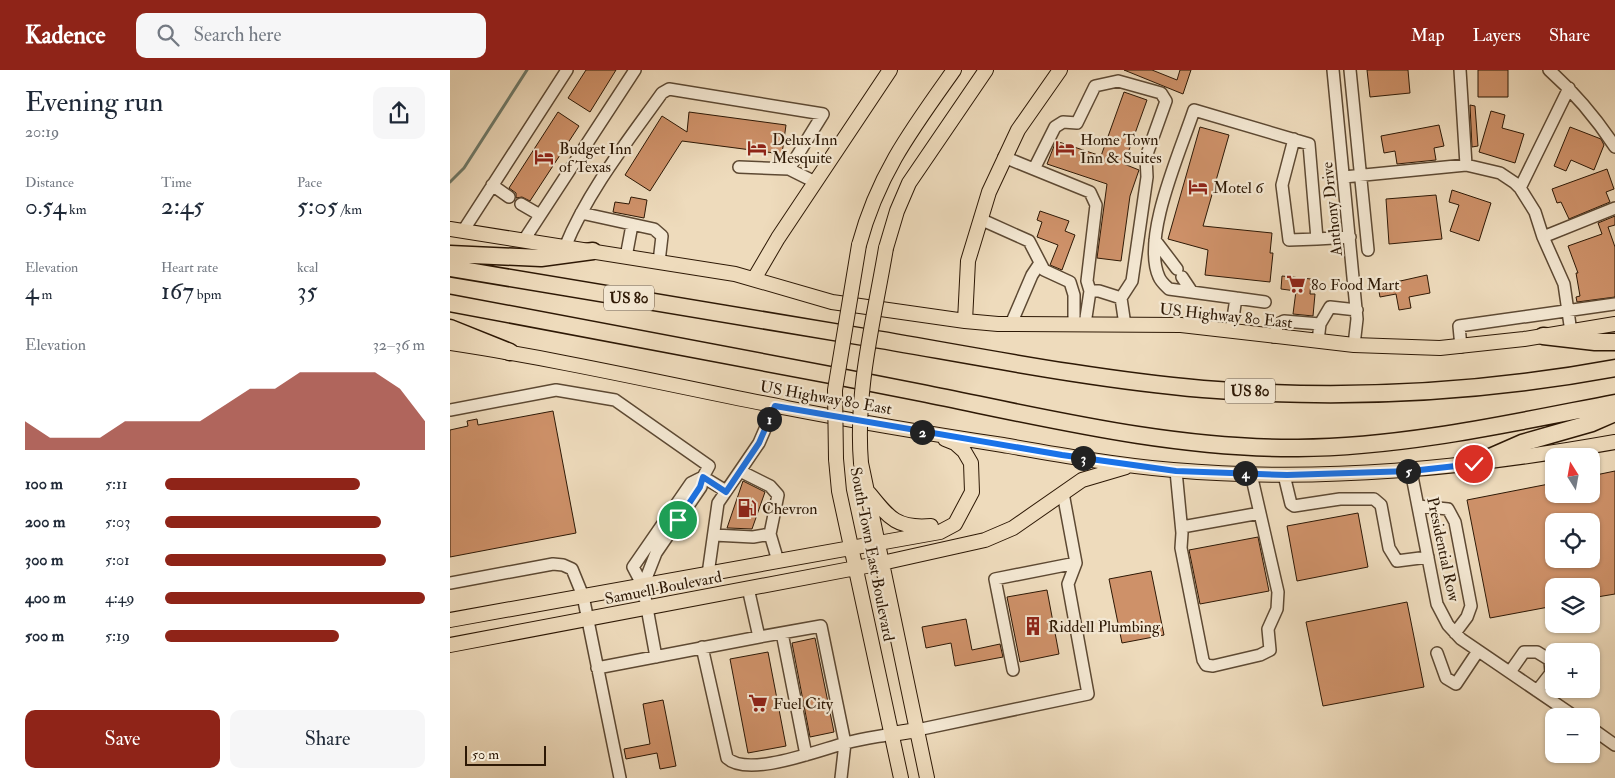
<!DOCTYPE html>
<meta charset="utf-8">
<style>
:root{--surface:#fff;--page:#f6f6f7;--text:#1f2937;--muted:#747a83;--accent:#8f2418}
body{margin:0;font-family:"IM FELL Double Pica",serif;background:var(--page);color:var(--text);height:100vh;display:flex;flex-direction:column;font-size:19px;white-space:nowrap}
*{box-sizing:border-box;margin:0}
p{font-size:16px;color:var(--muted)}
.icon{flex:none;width:28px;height:28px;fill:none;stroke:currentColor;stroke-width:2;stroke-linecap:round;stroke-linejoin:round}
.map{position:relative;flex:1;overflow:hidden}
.drawer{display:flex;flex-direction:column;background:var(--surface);width:450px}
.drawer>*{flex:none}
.needle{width:32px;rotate:349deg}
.tools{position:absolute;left:1095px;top:378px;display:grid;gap:10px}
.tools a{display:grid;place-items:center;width:55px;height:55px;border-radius:10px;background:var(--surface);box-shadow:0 1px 4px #0004;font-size:25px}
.scale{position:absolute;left:15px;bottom:12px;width:81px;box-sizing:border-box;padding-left:5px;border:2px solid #2d1805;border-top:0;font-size:14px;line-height:18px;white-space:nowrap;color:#2d1805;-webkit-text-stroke:4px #f4e8d3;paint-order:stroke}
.pin{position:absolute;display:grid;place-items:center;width:42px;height:42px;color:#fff;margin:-21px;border:2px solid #fff;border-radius:50%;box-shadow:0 1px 5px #0007}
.km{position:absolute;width:25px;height:25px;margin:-12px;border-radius:50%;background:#222;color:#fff;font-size:14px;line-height:25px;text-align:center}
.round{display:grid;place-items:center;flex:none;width:52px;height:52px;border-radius:10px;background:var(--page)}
.summary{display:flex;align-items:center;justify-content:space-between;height:85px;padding:0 25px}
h1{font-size:28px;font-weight:600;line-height:38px}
.stats{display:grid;grid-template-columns:repeat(3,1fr);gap:8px;height:85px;padding:5px 25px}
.stats div{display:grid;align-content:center}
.stats b{font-size:25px;font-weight:600}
.stats small{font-size:14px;font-weight:400}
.stats p{font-size:14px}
.chart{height:140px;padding:10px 25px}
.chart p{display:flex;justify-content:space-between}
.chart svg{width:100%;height:90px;margin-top:5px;fill:var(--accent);opacity:.7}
.cta{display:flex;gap:10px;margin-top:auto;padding:10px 25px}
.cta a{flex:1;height:58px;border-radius:10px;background:var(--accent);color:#fff;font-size:20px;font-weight:600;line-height:58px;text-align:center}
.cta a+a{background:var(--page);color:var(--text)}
ul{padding:0 25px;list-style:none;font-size:16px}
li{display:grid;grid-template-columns:80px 60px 1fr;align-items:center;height:38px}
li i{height:12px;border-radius:6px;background:var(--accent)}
header{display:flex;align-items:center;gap:30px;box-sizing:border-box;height:70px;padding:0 25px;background:var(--accent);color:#fff}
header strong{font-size:24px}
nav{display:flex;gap:28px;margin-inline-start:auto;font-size:18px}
.search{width:350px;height:45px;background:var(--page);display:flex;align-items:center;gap:12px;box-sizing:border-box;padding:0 18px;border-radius:10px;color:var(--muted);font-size:19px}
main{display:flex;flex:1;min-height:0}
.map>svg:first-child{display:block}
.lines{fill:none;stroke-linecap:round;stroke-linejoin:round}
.stream{stroke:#6e7a6a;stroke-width:3}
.building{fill:#ce9169;stroke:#2d1805;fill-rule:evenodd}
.minor-casing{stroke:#5d4933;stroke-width:14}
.major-casing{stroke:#2d1805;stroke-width:16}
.highway-casing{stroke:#2d1805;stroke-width:19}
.minor{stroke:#f4e8d3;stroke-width:11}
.major{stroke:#eedbbc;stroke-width:14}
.highway{stroke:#eedbbc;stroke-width:16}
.major-bridge-casing{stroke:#2d1805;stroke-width:16;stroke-linecap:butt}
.major-bridge{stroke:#eedbbc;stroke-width:14}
.route-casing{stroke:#fff;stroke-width:10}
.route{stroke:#1a73e8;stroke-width:6}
.labels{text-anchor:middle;stroke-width:4.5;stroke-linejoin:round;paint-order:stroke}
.shield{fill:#f4e8d3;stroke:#695643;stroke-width:1}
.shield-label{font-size:15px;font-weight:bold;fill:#2d1805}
.poi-label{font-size:16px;fill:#2d1805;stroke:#f4e8d3;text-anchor:start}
.street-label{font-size:16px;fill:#2d1805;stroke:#f4e8d3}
</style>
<header>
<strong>Kadence</strong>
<div class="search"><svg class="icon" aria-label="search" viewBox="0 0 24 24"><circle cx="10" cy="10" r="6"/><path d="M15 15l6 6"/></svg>Search here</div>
<nav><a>Map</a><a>Layers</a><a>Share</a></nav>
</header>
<main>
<section class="drawer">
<div class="summary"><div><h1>Evening run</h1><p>20:19</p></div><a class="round"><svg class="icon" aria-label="share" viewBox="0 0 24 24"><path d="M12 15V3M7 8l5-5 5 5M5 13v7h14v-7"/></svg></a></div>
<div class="stats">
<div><p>Distance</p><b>0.54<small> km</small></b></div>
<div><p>Time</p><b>2:45</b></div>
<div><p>Pace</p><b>5:05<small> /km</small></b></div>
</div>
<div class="stats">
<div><p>Elevation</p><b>4<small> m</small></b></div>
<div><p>Heart rate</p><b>167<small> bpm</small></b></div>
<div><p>kcal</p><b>35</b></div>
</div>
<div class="chart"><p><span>Elevation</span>32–36 m</p>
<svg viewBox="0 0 160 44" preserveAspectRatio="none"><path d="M0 44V30L10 38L20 38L30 38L40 30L50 30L60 30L70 30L80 22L90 14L100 14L110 6L120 6L130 6L140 6L150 14L160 30V44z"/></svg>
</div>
<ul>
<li><b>100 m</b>5:11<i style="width:75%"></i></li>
<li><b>200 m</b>5:03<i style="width:83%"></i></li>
<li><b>300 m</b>5:01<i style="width:85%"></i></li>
<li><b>400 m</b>4:49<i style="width:100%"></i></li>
<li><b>500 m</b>5:19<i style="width:67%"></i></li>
</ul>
<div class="cta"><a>Save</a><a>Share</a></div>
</section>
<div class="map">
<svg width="1165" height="708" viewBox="0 0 1165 708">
<rect width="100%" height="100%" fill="#eedbbc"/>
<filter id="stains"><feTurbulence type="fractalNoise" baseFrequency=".004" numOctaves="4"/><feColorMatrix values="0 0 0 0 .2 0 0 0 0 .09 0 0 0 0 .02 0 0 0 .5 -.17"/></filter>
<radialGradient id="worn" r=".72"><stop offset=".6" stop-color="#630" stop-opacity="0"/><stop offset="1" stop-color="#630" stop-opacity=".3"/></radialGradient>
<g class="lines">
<!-- stream -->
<path class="stream" d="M0 112 14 98 77 0"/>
</g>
<!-- building -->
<path class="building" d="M136 0H166L140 42 118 28Z
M674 0H702L727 10 730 0H741L733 24Z
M917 0H958L960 23 920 27Z
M1028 0H1058V27H1028Z
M674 22 697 30 674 94 689 100 680 126 671 191 647 188 657 114 597 94 606 71 651 86Z
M1020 35 1025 36 1028 76 1022 77Z
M1041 41 1055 45 1052 58 1074 64 1065 93 1029 82Z
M108 42 129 56 80 131 72 127 66 128V123L59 118Z
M239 42 336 55 332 84 232 71 200 121 175 105 212 46 237 62Z
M989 55 994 76 984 78 986 90 947 94 945 81 934 83 931 66Z
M750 57 779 65 753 156 822 163 820 183H823L820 212 755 205 758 180 718 169Z
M1120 57 1151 69 1154 75 1144 100 1121 90 1116 101 1104 96Z
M1157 99 1164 119 1156 122 1160 132 1119 149 1111 132 1107 133 1102 119Z
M1002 120 1041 133 1029 171 1000 161 1009 135 999 132Z
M986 125 992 169 939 174 936 129Z
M181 127 197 130 194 148 163 142 165 132 179 134Z
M590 141 619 151 615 161 625 165 612 200 600 195 608 175 587 167 592 152 587 150Z
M1165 146V155L1158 157 1165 177V227L1127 232 1126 227 1130 226 1126 203H1128L1118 176 1152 164 1148 153Z
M977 205 980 223 959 227 961 238 949 240 946 224 930 227 928 216Z
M832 206 861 209 860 224H865L863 246 843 244 846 221 831 219Z
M103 341 126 463 0 487V360L18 356 17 351 27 349 28 355Z
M1165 401V524L1141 528V516H1104V536L1040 548 1017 430 1104 413V424H1141V406ZM1104 451H1141V489H1104Z
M293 411 315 422 302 459 279 458H277Z
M908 443 918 497 847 511 837 456Z
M808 467 819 521 750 534 739 480Z
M701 501 714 565 672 573 659 509Z
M597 520 609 584 570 592 557 527Z
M957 532 974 617 873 636 856 552Z
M516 549 522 580 550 574 553 587 505 596 501 573 476 578 472 557Z
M365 568 384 662 360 667 342 573Z
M318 582 336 676 298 683 280 589Z
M213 630 226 696 210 699 207 683 176 689 174 679 200 674 193 634Z"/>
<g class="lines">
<!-- minor casing -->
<g class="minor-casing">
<path id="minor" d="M883 0 907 249 904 275
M900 0 918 180
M1010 0 1016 95
M1099 0C1125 23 1146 48 1165 77
M844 69 832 115 839 170 867 169
M554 87 640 122 646 135 637 211 640 221 635 254
M339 99 365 112
M584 99 605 57 613 52 627 53 645 16 668 11 711 23 716 31 696 87 697 107 682 211 671 228 675 255
M894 107 1016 95 1050 103 1065 113 1070 118 1085 142 1093 167 1114 214 1121 262
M42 115 59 127
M1070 118 1119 18
M71 134 90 145
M131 143 204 159 212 166 209 192
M530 149 579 171 594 200 620 212 624 225V254
M13 161 117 0
M1093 167 1165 138
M74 170 185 0
M705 170 727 199
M115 177C138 121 177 72 212 23L219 19 373 44 339 99 289 97
M176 187 182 155
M732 207 742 222
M640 221H649L671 228
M786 228 815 232
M561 254 582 205 590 193
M870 254 880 237 907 240
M781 261 786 228 719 219C716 216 711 212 709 207 691 168 731 80 744 40L859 74 867 169 900 167
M824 267 828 254 834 251 870 254 868 271
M1011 277 1009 256 1165 234
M0 340 106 320 165 330 259 396 253 407 251 417 206 483 193 516
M290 401 320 416 328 425 320 464 328 491
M726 401 732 463 731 478 753 590 756 595 763 596 810 585 820 580 818 559 827 539 828 522 801 404
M961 401 987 534 998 555 1011 569 1124 646
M834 405 841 434 844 436 890 429H924L931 435 939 478 947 491 978 487
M253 407 276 421
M968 436 998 439 1005 452 1021 536 1017 547 1005 563
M732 457 810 443
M264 465 303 467 320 464
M258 504 268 433 309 373 325 336
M0 513 103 494 113 495 122 499 133 526 170 708
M332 563 356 685
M309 567 371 556 395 673 391 708
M252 577 277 688C298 708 369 680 396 673 411 669 426 667 442 664
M987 583 996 608 1006 614 1028 581
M206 587 193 516 183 497 241 413 253 407
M147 598 309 567 298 518
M563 600 545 509 626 493
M1060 602 1074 582H1087L1100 590 1101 603 1087 621
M1141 658 1165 675
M467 660 638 624 618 514 626 493 613 423"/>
</g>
<!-- major casing -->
<g class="major-casing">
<path id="major" d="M0 159 285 204 382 232 515 251 548 254 731 255 904 275 990 278 1074 269 1165 254
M409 175C428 104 462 59 504 0
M436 178 447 141 459 113 536 0
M304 209 328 168 440 0
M515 251 518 191 539 122 568 60 610 0
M0 273C113 290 225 316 337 338 409 352 481 364 553 375 610 385 666 395 723 400 872 413 1019 398 1165 372
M386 389 389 421 451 708
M411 393 477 708
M419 423C439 448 447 459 481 456
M0 550 490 462 505 454 522 422 521 393 514 381 505 373 495 369
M0 575 432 493 535 470 563 458 632 410 676 397
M442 664 467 660"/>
</g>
<!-- highway casing -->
<g class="highway-casing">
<path id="highway" d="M0 184 91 188 143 181
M0 198C138 221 276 244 414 267 526 286 639 309 753 319 890 330 1030 323 1165 298
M0 233C158 262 315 292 472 323 596 348 721 379 848 378 955 377 1061 353 1165 333
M0 258 60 282
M1093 266 1145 272H1165
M1024 394 1072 373 1142 353 1165 343"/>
</g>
<!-- minor -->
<use href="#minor" class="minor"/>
<!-- major -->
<use href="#major" class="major"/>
<!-- highway -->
<use href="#highway" class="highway"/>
<!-- major-bridge casing -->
<g class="major-bridge-casing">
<path id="major-bridge" d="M386 389 385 320 409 175
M411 393C405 321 424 249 436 178"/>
</g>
<!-- major-bridge -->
<use href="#major-bridge" class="major-bridge"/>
</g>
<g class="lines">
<!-- route casing -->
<g class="route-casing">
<path id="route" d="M228 450 250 417 253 407 276 422 309 373 325 336 612 385 726 401 837 405 961 401 1024 394"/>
</g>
<!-- route -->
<use href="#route" class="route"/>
</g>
<!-- icons -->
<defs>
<g id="hotel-bare" transform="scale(1.5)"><path d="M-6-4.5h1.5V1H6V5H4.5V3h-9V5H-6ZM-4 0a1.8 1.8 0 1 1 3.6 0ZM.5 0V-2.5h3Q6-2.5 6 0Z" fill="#8f2418" stroke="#f4e8d3" stroke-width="2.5" paint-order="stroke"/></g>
<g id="supermarket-bare" transform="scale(1.5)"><path d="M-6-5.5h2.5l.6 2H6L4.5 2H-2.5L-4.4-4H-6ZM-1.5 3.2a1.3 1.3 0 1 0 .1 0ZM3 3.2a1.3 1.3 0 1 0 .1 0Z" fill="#8f2418" stroke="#f4e8d3" stroke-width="2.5" paint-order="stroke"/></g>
<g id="fuel-bare" transform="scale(1.5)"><path d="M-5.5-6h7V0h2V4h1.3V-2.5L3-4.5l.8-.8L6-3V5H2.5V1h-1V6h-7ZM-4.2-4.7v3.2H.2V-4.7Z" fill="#8f2418" stroke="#f4e8d3" stroke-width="2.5" paint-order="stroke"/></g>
<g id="building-bare" transform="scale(1.5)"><path d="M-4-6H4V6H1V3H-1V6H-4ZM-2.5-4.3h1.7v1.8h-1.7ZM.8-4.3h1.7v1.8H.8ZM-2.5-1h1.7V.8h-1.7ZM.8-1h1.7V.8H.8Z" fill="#8f2418" stroke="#f4e8d3" stroke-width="2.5" paint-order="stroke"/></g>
</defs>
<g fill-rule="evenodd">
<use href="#hotel-bare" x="307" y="78"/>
<use href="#hotel-bare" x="615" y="78"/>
<use href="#hotel-bare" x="94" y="87"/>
<use href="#hotel-bare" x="748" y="117"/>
<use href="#supermarket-bare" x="846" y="214"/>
<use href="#fuel-bare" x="297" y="438"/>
<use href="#building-bare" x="583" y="556"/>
<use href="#supermarket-bare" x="308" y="633"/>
</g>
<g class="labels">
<!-- shield labels -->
<g class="shield">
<rect x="154" y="215.5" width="50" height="25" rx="4"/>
<rect x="775" y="308.5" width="50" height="25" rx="4"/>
</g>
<g class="shield-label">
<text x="179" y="233">US 80</text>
<text x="800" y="326">US 80</text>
</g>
<!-- poi labels -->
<g class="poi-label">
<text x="322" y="75">Delux Inn<tspan x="322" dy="18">Mesquite</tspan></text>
<text x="630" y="75">Home Town<tspan x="630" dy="18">Inn &amp; Suites</tspan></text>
<text x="109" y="84">Budget Inn<tspan x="109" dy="18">of Texas</tspan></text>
<text x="763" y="123">Motel 6</text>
<text x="861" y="220">80 Food Mart</text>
<text x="312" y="444">Chevron</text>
<text x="598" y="562">Riddell Plumbing</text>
<text x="323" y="639">Fuel City</text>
</g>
<!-- street labels -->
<g class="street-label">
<text transform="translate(881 139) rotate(-96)" y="6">Anthony Drive</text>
<text transform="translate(776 245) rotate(6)" y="6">US Highway 80 East</text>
<text transform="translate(376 327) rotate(10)" y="6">US Highway 80 East</text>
<text transform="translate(994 479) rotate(78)" y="6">Presidential Row</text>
<text transform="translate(423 484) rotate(79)" y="6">South Town East Boulevard</text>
<text transform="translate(213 517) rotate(-11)" y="6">Samuell Boulevard</text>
</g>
</g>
<rect width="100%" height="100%" filter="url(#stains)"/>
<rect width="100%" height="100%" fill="url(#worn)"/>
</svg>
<div class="tools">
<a><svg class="needle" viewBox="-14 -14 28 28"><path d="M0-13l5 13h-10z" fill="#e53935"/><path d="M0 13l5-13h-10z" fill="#747a83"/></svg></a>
<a><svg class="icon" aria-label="locate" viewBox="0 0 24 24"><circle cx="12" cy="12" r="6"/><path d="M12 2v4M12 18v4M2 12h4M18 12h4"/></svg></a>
<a><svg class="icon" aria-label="layers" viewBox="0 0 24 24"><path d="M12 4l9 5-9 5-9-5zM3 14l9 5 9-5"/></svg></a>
<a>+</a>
<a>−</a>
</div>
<div class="scale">50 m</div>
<div class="pin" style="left:228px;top:450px;background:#1e9e55"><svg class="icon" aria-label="arrive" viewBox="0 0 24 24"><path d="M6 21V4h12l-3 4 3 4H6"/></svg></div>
<div class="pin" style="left:1024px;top:394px;background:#d93025"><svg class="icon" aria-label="check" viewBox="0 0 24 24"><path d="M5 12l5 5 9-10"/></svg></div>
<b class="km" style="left:319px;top:349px">1</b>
<b class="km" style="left:472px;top:362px">2</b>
<b class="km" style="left:633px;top:388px">3</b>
<b class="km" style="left:795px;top:403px">4</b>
<b class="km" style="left:958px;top:401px">5</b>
</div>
</main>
